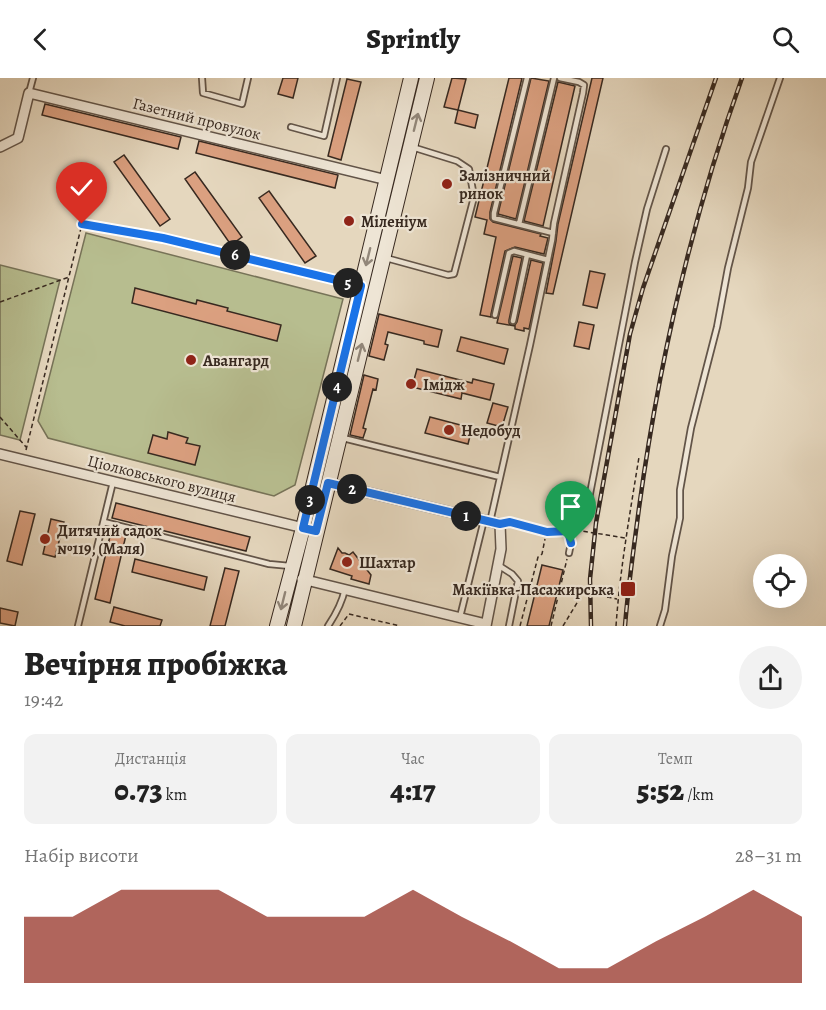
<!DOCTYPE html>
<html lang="uk">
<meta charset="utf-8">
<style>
:root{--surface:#fff;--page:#f2f2f2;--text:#222;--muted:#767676;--accent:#8f2418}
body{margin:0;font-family:Alegreya,serif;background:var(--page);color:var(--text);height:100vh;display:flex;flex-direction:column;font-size:22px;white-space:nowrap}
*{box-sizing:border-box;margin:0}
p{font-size:20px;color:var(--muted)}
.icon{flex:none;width:33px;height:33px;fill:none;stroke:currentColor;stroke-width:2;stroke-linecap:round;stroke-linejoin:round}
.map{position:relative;height:548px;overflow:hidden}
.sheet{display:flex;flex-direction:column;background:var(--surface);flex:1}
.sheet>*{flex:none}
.fabs{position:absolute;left:753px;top:476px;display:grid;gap:12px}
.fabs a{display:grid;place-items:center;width:54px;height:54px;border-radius:50%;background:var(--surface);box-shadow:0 6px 24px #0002;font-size:30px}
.pin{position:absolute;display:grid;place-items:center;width:51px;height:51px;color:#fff;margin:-62px -26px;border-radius:50% 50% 50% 0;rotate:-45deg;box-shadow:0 0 6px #0007}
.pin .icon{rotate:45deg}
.km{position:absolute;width:30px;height:30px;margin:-15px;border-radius:50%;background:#222;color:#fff;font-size:16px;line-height:30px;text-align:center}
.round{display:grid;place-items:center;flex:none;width:63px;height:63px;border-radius:32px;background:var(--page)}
.head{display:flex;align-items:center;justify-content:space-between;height:102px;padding:0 24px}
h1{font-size:33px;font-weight:800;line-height:45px}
.metrics{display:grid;grid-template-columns:repeat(3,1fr);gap:9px;height:102px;padding:6px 24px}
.metrics div{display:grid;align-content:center;border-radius:12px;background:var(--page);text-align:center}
.metrics b{font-size:30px;font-weight:800}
.metrics small{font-size:16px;font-weight:400}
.metrics p{font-size:16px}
.chart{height:168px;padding:12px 24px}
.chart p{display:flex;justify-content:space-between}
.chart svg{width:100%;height:108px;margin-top:6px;fill:var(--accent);opacity:.7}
header{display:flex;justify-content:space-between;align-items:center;height:78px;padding:0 24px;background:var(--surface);font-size:27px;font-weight:800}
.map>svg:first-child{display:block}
.green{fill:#b7bd8f;stroke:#777358;stroke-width:1.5}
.building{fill:#dba080;stroke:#372920;stroke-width:1.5}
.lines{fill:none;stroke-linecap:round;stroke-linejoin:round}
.service-casing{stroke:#625448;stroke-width:8}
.minor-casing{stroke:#625448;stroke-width:12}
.secondary-casing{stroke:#372920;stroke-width:16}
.path{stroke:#372920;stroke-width:1.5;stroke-dasharray:4.5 3;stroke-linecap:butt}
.service{stroke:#eee5d5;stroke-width:4.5}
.minor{stroke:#eee5d5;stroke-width:9}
.secondary{stroke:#eee5d5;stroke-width:14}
.rail-casing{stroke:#372920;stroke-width:4.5}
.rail{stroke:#eee5d5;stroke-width:2;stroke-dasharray:7;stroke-linecap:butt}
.oneway{stroke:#92877a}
.route-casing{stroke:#fff;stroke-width:12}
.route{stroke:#1a73e8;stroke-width:8}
.poi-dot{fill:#8f2418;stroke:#eee5d5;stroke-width:2}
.labels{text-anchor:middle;stroke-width:4.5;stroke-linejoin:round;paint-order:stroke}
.street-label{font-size:16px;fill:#372920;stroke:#eee5d5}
.poi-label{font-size:16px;font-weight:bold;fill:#372920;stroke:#eee5d5;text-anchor:start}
</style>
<header><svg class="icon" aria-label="back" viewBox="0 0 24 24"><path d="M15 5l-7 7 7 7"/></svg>Sprintly<svg class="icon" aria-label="search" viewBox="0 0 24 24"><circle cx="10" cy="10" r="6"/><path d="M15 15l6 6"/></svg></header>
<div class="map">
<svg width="826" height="548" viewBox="0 0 826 548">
<rect width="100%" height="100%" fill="#e5d7be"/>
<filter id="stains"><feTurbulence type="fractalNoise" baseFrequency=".00333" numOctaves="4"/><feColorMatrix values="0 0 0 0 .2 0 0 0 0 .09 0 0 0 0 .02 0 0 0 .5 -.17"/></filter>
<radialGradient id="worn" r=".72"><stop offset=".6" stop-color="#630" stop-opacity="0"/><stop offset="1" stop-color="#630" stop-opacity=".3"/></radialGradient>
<!-- green -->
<path class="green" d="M86 155 343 221 295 407 274 418 48 360 38 343Z
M0 187 60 202 20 362 0 357Z"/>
<!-- building -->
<path class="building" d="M283 0H298L293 20 278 16Z
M452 0 466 1 458 32 444 29Z
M509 0H522L490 134V141L493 144 541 156 540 158 548 160 544 176 515 169 505 173 491 236V239L480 237 496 159 484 156 487 142 475 139Z
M531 0 549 3 516 141 498 136Z
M592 0H603L553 216 546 215 556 163 558 146Z
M347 1 361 4 341 82 328 78Z
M558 4 575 8 543 148 524 143Z
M45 26 181 59 178 71 42 37Z
M458 32 478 37 475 50 455 45Z
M199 63 338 97 335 110 196 75Z
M124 77 170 141 160 148 114 84Z
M195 94 242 159 231 167 185 101Z
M269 113 316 178 305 185 259 120Z
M513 178 522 180 509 242V245L512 247H515L517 244 531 182 543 185 529 251 524 250V253L515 251V248L497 245Z
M590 193 605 196 597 230 583 227Z
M135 210 196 226 197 222 228 230 227 233 281 247 277 263 132 225Z
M379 236 442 252 438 269 424 266V263L388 254 385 266 388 267 384 282 369 278Z
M579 244 594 247 589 271 574 268Z
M461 259 508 271 504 286 457 273Z
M417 291 472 305 473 301 494 306 490 322 462 315 461 321 412 309Z
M364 297 378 301 376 312 373 311 363 350 366 351 363 360 350 357Z
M493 325 508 329 502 349 487 345Z
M430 339 472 350 468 366 425 355Z
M168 354 188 360 186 365 200 368 195 387 148 375 153 357 167 361Z
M116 425 250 459 246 473 112 440Z
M20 433 35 436 22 487 7 483Z
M51 441 64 444 55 479 43 476Z
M111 454 126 457 110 525 95 521Z
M338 470 342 475H345L349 477 353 474 371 497 369 506 351 501 352 498 330 491Z
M135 481 207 499 204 512 132 494Z
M542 487 563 492 549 548H527Z
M225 490 239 493 225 548H210Z
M114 529 162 542 160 548H125L110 544Z
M0 530 18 534 15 548 0 545Z"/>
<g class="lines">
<!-- service casing -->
<g class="service-casing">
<path id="service" d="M202 0 203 15 242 26 248 0
M527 0 494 135V140L553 155
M29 15 33 0
M291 49 324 58 337 0
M519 146 554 0
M386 180 448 197 454 196 474 119 469 91 457 83 412 69
M495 237 509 175 514 173 548 182
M513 243 527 177
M343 360 500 399
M104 444 269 486 290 488
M490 444 530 267 552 162 554 145 583 15 584 7 579 4 560 0
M500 446 510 444 547 454 568 453 571 465 569 475
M568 453 587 431 635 184 647 131 666 71
M498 487 512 496 518 503 509 548
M460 539 484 442
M78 548 113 404
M328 548C336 536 342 525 345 511
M660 548 665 532 672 478 680 440V412L691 350 717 249 728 190 748 110 751 84 780 0"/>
</g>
<!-- minor casing -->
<g class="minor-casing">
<path id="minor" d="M0 69 18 60 29 15 387 102
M0 376 316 453
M328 405 500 446 501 471 486 548
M302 501 486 546"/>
</g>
<!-- secondary casing -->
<g class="secondary-casing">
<path id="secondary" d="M277 548 303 450 411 0
M294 548 427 0"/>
</g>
<!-- path -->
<path class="path" d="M0 224 69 199
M0 339 26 369
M26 372 82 146 163 160 351 205
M576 452 625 460
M563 510 617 521
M340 548 349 536 400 548
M520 548 538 479 542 476 545 461
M551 548 567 481
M563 548 583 515
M616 548C620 491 630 435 639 379"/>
<!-- service -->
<use href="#service" class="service"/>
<!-- minor -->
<use href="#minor" class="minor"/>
<!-- secondary -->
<use href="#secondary" class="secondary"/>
<!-- rail casing -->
<g class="rail-casing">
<path id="rail" d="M591 548 590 501 596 445 630 256 643 210 716 0
M625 548C628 509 634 469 639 430 659 284 692 139 742 0"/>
</g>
<!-- rail -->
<use href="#rail" class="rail"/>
</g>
<!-- one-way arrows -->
<defs><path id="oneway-shaft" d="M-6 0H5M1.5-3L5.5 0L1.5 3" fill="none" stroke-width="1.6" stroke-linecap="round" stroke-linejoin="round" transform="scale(1.5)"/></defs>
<g class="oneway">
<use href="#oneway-shaft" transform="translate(416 44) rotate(-76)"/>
<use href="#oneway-shaft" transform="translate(368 179) rotate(104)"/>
<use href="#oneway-shaft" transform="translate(360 274) rotate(-76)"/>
<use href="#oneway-shaft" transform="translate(283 523) rotate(104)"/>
</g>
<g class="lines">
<!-- route casing -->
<g class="route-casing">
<path id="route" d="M82 146 163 160 361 208 303 450 316 453 328 405 500 446 510 444 547 454 568 453 571 465"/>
</g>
<!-- route -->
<use href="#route" class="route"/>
</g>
<!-- markers -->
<g class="poi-dot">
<circle cx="447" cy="106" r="6"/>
<circle cx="349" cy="143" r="6"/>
<circle cx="191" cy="282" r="6"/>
<circle cx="411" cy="306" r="6"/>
<circle cx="449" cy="352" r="6"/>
<circle cx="45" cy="461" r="6"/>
<circle cx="347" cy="484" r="6"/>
<rect x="620" y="503" width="16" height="16" rx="3"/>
</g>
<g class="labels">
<!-- street labels -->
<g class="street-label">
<text transform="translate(197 40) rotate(14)" y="6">Газетний провулок</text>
<text transform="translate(162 400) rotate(14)" y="6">Ціолковського вулиця</text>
</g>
<!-- poi labels -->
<g class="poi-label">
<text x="459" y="103">Залізничний<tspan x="459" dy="18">ринок</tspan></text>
<text x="361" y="149">Міленіум</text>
<text x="203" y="288">Авангард</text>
<text x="423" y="312">Імідж</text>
<text x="461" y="358">Недобуд</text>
<text x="57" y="458">Дитячий садок<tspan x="57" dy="18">№119, (Маля)</tspan></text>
<text x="359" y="490">Шахтар</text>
<text x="614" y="517" text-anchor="end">Макіївка-Пасажирська</text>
</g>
</g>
<rect width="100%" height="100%" filter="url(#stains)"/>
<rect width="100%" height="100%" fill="url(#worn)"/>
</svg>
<div class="fabs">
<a><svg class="icon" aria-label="locate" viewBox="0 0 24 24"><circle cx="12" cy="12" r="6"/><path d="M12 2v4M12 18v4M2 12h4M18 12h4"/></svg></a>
</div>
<div class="pin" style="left:571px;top:465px;background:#1e9e55"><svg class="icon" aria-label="arrive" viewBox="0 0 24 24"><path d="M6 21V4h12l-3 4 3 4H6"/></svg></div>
<div class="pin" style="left:82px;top:146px;background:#d93025"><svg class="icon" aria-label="check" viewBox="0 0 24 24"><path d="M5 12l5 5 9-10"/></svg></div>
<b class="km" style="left:466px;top:438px">1</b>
<b class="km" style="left:352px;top:411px">2</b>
<b class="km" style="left:310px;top:422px">3</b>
<b class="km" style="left:337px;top:309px">4</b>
<b class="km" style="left:348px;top:205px">5</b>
<b class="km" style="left:235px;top:177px">6</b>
</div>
<section class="sheet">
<div class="head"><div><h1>Вечірня пробіжка</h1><p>19:42</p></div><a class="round"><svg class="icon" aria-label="share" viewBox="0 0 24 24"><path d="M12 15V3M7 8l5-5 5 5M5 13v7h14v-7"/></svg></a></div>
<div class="metrics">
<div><p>Дистанція</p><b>0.73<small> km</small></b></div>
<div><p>Час</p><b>4:17</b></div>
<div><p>Темп</p><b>5:52<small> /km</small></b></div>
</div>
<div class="chart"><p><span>Набір висоти</span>28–31 m</p>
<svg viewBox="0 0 160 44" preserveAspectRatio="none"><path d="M0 44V17L10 17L20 6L30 6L40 6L50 17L60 17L70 17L80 6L90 17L100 27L110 38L120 38L130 27L140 17L150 6L160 17V44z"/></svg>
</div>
</section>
